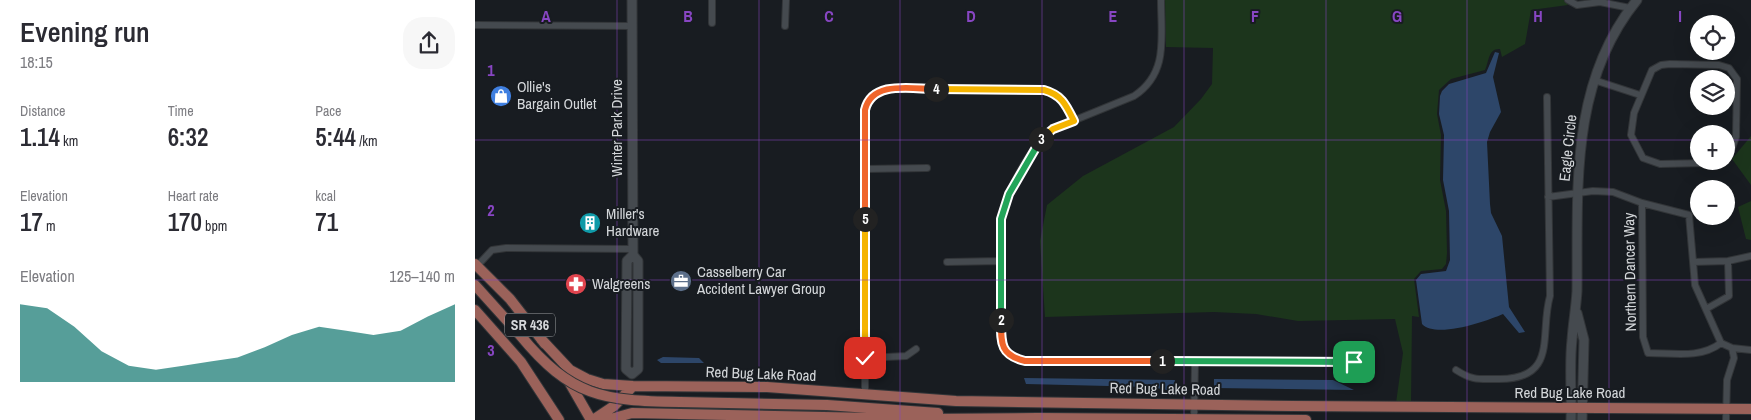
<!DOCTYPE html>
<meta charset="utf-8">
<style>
:root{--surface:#fff;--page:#f7f7f7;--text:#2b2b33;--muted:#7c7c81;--accent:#0f766e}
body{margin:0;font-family:"Archivo Narrow",sans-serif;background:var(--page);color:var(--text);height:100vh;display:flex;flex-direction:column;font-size:19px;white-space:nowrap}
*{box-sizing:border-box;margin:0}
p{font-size:16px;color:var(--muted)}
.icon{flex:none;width:28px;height:28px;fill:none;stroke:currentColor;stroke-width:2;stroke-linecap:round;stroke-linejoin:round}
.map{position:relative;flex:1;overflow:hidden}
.details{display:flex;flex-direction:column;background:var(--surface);width:475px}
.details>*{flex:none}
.controls{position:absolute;left:1215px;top:15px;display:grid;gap:10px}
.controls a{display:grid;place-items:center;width:45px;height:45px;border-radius:50%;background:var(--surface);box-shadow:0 5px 20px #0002;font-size:25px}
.pin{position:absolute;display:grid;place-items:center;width:42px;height:42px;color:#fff;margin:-21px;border-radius:10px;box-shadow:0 2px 8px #0006}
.km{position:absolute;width:25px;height:25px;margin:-12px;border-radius:50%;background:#222;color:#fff;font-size:14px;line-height:25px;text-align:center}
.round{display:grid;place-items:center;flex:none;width:52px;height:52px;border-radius:20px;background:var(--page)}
.headline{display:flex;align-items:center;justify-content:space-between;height:85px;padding:0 20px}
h1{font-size:28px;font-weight:600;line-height:38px}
.figures{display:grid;grid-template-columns:repeat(3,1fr);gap:8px;height:85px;padding:5px 20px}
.figures div{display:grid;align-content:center}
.figures b{font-size:25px;font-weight:600}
.figures small{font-size:14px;font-weight:400}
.figures p{font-size:14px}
.chart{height:140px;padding:10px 20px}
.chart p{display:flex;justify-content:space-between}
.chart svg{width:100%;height:90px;margin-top:5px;fill:var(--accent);opacity:.7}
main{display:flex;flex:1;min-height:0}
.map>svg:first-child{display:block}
.green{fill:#1c351c}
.water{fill:#2d4669}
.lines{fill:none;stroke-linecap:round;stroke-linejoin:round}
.minor-casing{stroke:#323538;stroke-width:8}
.tertiary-casing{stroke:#323538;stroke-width:11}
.primary-casing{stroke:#323538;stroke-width:12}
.minor{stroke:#454a4f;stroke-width:6}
.tertiary{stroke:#454a4f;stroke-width:9}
.primary{stroke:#9b625a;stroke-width:10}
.primary-bridge-casing{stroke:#323538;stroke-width:12;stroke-linecap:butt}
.primary-bridge{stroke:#9b625a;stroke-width:10}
.split-1-casing{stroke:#fff;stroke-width:10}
.split-2-casing{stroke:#fff;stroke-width:10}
.split-3-casing{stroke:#fff;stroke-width:10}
.split-4-casing{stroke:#fff;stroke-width:10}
.split-5-casing{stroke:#fff;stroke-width:10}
.split-6-casing{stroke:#fff;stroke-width:10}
.split-1{stroke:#22a559;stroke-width:6}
.split-2{stroke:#f0652b;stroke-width:6}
.split-3{stroke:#22a559;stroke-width:6}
.split-4{stroke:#f5b400;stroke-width:6}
.split-5{stroke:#f0652b;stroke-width:6}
.split-6{stroke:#f5b400;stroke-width:6}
.grid{fill:none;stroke:#8846c3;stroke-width:1;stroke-opacity:0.55}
.labels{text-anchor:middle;stroke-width:4;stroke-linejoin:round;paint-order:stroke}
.shield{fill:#181c21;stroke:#9c9fa2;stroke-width:1}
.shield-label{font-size:14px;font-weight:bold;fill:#d4d7da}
.poi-label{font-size:15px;fill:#d4d7da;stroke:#181c21;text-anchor:start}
.street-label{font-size:15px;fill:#d4d7da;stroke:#181c21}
.grid-label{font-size:16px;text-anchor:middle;font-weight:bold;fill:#8846c3;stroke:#181c21;stroke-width:4;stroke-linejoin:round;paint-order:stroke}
</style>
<main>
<section class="details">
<div class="headline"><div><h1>Evening run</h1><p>18:15</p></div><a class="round"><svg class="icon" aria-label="share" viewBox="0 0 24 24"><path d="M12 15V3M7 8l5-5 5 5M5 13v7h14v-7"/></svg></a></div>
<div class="figures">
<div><p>Distance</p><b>1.14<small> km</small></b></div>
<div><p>Time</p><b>6:32</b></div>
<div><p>Pace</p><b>5:44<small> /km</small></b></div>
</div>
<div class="figures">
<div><p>Elevation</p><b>17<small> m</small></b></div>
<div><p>Heart rate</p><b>170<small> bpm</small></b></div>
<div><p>kcal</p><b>71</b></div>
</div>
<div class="chart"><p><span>Elevation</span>125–140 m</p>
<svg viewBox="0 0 160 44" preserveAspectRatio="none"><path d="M0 44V6L10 8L20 17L30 29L40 36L50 38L60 36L70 34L80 32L90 27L100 21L110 17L120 19L130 21L140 19L150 12L160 6V44z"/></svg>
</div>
</section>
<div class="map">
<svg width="1276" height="420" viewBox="0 0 1276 420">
<rect width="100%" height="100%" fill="#181c21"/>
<!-- green -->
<path class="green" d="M690 0H1089L1093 5 1056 10 1050 44 1027 57 1025 49C1013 48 1014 62 1010 70L976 79 964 90 962 114 966 135 965 180 971 211 972 253 971 264 967 269 946 271 939 279 944 317 937 316 936 403H921L928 353 920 319 823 321 781 314 739 312 570 317 565 241 572 205 608 176 699 127 726 99 737 84 738 48 691 47Z
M1276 136V185L1257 159Z
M1276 201V240L1271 239 1263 207Z"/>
<!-- water -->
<path class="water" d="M1020 52 1024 53 1018 77 1026 112 1015 132 1012 142 1015 204 1016 213 1027 236 1034 307 1050 332 1044 333 1028 314C1012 321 961 339 947 324L941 280 946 274 971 271 975 260 974 211 968 180 969 135 964 114 965 96 967 91 974 84 1011 73Z
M188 357 224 358 229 363H186L182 360Z
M549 378 700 380 698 391 675 387 551 384Z
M739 379 858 380 879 390 739 388Z"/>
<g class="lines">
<!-- minor casing -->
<g class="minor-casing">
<path id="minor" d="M686 0C686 37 694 73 659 96L578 129C556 145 531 193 526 219V340C530 354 536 358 550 361L879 362
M1093 0 1102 5 1125 2 1155 8
M237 23V0
M0 25 157 26
M310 26 311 0
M1119 80 1165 95
M1237 161 1230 163 1185 164 1168 158 1156 135 1159 113 1177 70 1186 65 1195 64 1244 65 1254 68 1262 79 1261 137 1257 148 1251 153
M389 169 452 168
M1073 197 1118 191 1138 192 1167 203 1214 215 1220 285 1246 343
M1167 203 1168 337 1173 353C1198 353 1225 359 1246 343
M472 262 526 261
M1218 262 1253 261 1276 256
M2 266 17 250 31 248 158 249
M1231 309 1254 296 1253 261
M1246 343 1257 348 1276 350
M391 358 431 356 441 349
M981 370C998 381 1004 379 1024 379 1084 379 1064 334 1075 296L1072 97
M390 395V110L397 95 413 89 569 91 585 96 599 121
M719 419 720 362
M1251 420 1252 380 1259 358 1257 348"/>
</g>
<!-- tertiary casing -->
<g class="tertiary-casing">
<path id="tertiary" d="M157 0 158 255 163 261V369L157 374
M1102 313 1109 340 1107 420
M157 374 151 369 152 261 158 255
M1096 420C1097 394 1094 366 1097 340 1098 324 1101 308 1102 291 1103 190 1094 83 1162 0"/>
</g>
<!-- primary casing -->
<g class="primary-casing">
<path id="primary" d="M0 264 35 299 70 344
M0 285 45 335
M0 310 46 362 84 420
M66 339 95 370 112 379 128 384 158 386 292 387 481 401 818 406 1276 409
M93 380 116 420
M205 402 352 405 463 413
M118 420 139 406 158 386
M132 420 157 413 445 419 562 418 831 420"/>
</g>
<!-- minor -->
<use href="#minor" class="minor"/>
<!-- tertiary -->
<use href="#tertiary" class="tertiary"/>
<!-- primary -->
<use href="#primary" class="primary"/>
<!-- primary-bridge casing -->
<g class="primary-bridge-casing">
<path id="primary-bridge" d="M45 335C96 397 128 401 205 402"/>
</g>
<!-- primary-bridge -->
<use href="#primary-bridge" class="primary-bridge"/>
</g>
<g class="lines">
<!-- split-1 casing -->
<g class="split-1-casing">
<path id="split-1" d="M687 361 879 362"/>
</g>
<!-- split-2 casing -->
<g class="split-2-casing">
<path id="split-2" d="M526 320C526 343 525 355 550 361H687"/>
</g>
<!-- split-3 casing -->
<g class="split-3-casing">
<path id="split-3" d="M526 320V219L534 194 566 139"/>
</g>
<!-- split-4 casing -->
<g class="split-4-casing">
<path id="split-4" d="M461 89 569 90C587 95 591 105 599 121L578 129 566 139"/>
</g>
<!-- split-5 casing -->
<g class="split-5-casing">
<path id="split-5" d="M390 219V110C397 80 437 89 461 89"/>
</g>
<!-- split-6 casing -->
<g class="split-6-casing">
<path id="split-6" d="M390 219V358"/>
</g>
<!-- split-1 -->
<use href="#split-1" class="split-1"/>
<!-- split-2 -->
<use href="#split-2" class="split-2"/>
<!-- split-3 -->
<use href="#split-3" class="split-3"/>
<!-- split-4 -->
<use href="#split-4" class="split-4"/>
<!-- split-5 -->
<use href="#split-5" class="split-5"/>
<!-- split-6 -->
<use href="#split-6" class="split-6"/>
</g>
<!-- grid -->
<path class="grid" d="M142 0V420M284 0V420M425 0V420M567 0V420M709 0V420M851 0V420M992 0V420M1134 0V420M0 140H1224M1251 140H1276M0 280H1276"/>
<!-- icons -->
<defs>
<g id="shop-disc" transform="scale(1.125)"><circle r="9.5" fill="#3f7fe0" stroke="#181c21"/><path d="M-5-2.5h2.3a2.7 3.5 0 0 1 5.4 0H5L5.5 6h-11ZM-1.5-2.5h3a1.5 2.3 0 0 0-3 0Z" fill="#fff"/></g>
<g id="building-disc" transform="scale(1.125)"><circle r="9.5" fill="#0f9aa8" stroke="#181c21"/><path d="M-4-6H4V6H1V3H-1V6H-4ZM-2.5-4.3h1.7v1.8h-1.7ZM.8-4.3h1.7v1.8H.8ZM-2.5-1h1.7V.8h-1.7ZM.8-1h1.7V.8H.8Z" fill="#fff"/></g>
<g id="office-disc" transform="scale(1.125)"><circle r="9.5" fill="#5c6f8a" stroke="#181c21"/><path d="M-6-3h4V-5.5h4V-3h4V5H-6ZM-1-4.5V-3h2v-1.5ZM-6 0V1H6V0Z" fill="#fff"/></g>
<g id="pharmacy-disc" transform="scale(1.125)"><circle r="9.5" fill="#e0444e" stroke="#181c21"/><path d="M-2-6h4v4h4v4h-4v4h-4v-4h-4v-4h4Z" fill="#fff"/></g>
</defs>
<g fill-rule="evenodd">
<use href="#shop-disc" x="26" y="96"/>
<use href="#building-disc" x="115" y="223"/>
<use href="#office-disc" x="206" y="281"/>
<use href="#pharmacy-disc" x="101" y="284"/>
</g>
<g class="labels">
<!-- shield labels -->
<rect class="shield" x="30" y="313.5" width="50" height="23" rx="4"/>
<g class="shield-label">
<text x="55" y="330">SR 436</text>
</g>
<!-- poi labels -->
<g class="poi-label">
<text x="42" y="92">Ollie's<tspan x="42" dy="17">Bargain Outlet</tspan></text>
<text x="131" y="219">Miller's<tspan x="131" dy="17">Hardware</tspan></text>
<text x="222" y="277">Casselberry Car<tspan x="222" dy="17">Accident Lawyer Group</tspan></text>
<text x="117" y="289">Walgreens</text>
</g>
<!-- street labels -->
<g class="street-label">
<text transform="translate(142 128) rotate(-90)" y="5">Winter Park Drive</text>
<text transform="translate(1093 148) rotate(-84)" y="5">Eagle Circle</text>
<text transform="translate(1155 272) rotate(-91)" y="5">Northern Dancer Way</text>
<text transform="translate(286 374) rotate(2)" y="5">Red Bug Lake Road</text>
<text transform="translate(690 389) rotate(1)" y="5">Red Bug Lake Road</text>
<text x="1095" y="398">Red Bug Lake Road</text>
</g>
</g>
<g class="grid-label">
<text x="71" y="22">A</text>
<text x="213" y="22">B</text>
<text x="354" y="22">C</text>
<text x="496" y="22">D</text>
<text x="638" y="22">E</text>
<text x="780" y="22">F</text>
<text x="922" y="22">G</text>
<text x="1063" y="22">H</text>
<text x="1205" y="22">I</text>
<text x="16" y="76">1</text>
<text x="16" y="216">2</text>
<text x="16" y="356">3</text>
</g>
</svg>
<div class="controls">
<a><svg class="icon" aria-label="locate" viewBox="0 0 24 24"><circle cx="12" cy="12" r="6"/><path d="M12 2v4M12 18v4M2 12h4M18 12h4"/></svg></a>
<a><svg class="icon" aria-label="layers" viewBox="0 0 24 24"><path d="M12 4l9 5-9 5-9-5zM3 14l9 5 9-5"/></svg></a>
<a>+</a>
<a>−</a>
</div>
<div class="pin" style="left:879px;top:362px;background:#1e9e55"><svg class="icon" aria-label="arrive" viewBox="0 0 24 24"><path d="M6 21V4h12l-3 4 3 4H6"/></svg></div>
<div class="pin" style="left:390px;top:358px;background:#d93025"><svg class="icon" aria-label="check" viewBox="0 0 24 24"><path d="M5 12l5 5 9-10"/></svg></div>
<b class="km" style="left:687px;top:361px">1</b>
<b class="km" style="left:526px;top:320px">2</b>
<b class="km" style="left:566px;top:139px">3</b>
<b class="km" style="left:461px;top:89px">4</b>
<b class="km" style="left:390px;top:219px">5</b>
</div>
</main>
